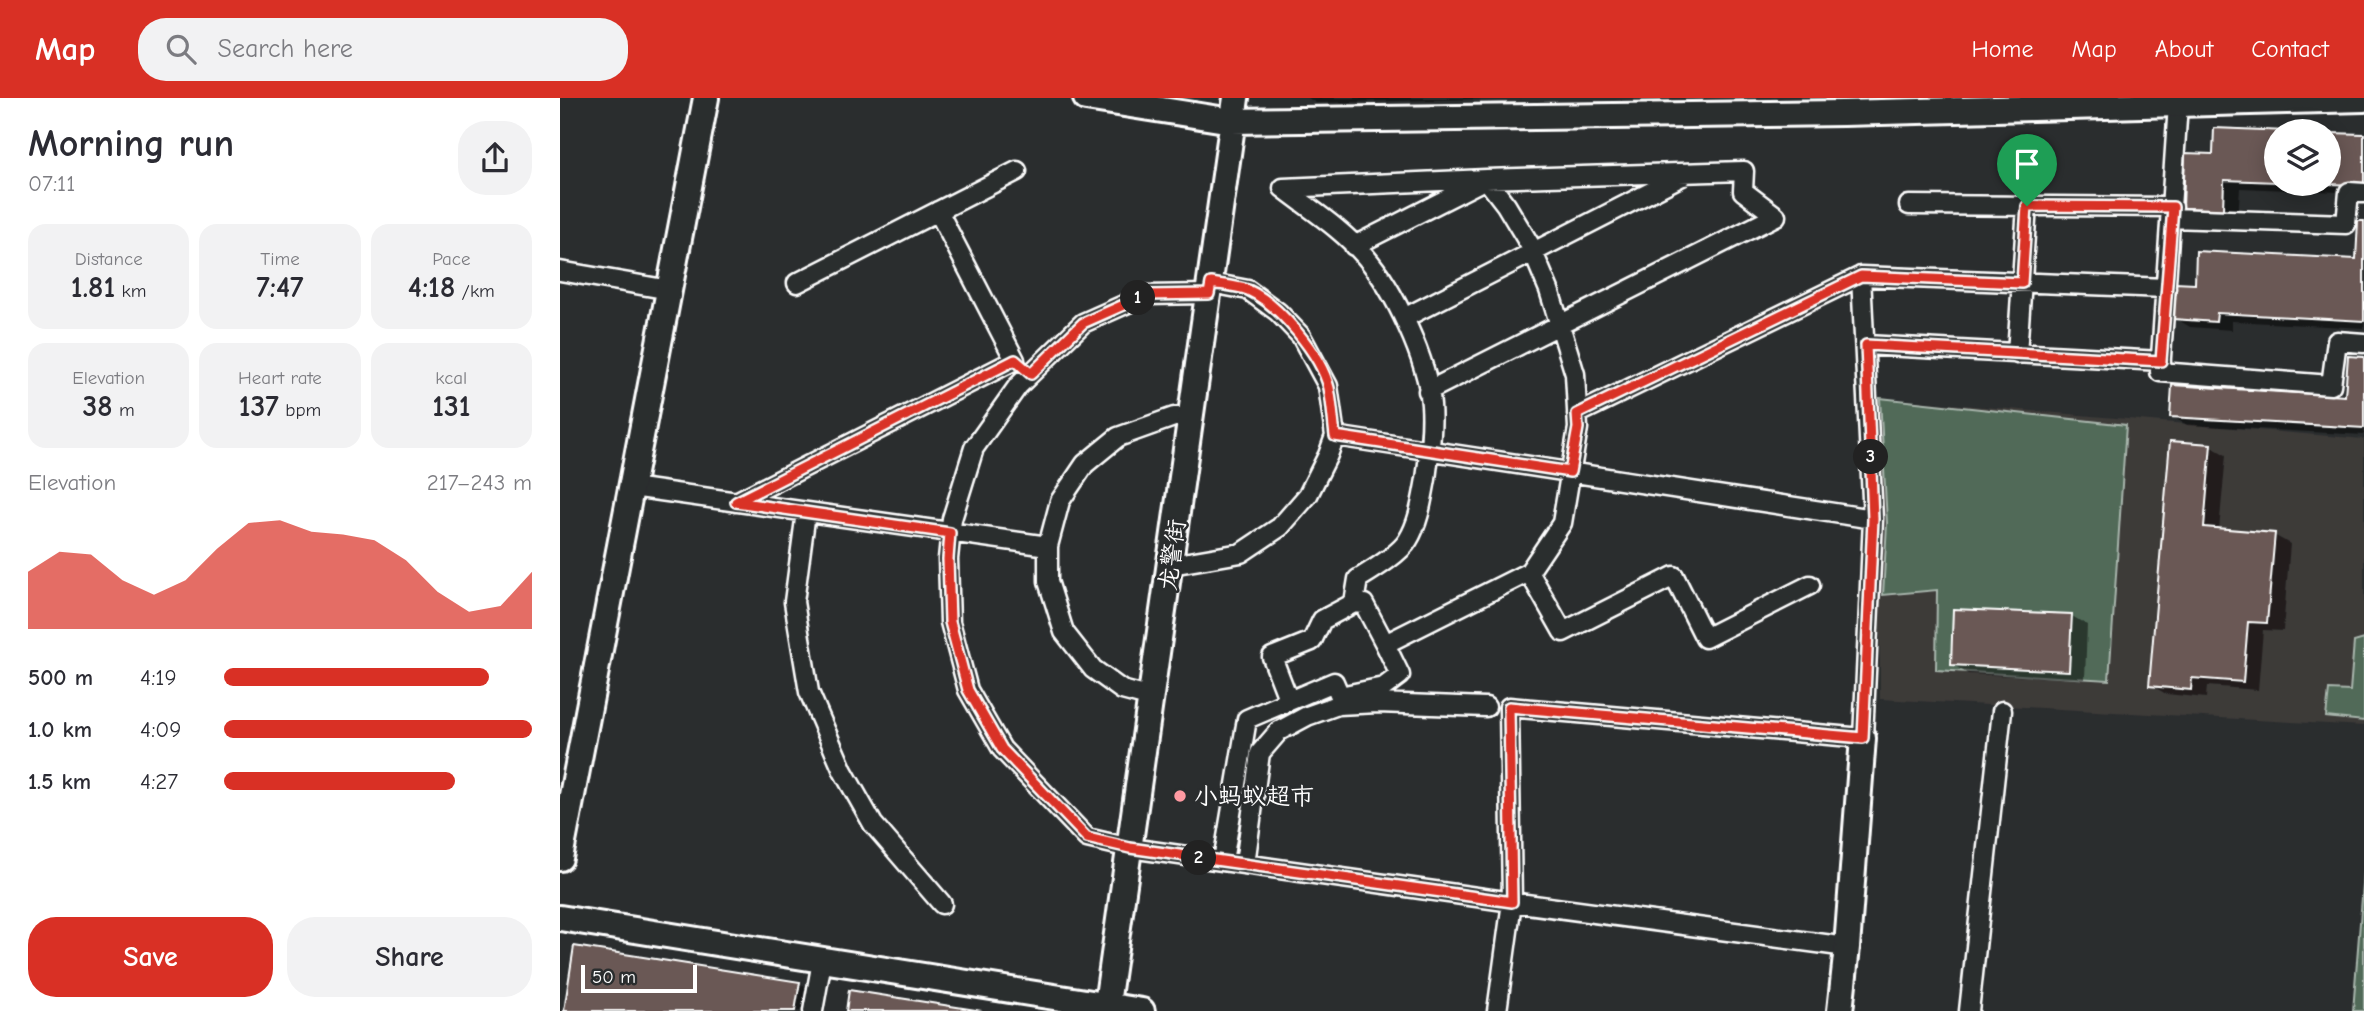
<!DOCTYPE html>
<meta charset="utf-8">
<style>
:root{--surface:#fff;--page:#f2f2f3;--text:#2b2b33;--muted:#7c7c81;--accent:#d93025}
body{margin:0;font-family:"Comic Neue","LXGW WenKai TC",sans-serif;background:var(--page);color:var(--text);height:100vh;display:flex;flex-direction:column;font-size:26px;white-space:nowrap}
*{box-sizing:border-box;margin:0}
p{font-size:23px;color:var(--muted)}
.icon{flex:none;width:38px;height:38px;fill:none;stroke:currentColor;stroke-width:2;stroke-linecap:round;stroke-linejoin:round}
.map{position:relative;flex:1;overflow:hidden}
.panel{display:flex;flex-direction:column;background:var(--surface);width:560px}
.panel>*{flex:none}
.buttons{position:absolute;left:1704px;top:21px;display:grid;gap:14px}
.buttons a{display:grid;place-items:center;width:77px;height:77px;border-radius:50%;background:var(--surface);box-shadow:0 4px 18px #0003;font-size:35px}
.scale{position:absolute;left:21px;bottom:18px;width:116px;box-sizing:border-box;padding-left:7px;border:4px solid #fff;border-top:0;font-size:19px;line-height:24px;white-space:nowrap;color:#fff;-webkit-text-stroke:5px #2a2d2e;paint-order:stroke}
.pin{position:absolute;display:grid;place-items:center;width:60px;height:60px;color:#fff;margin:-72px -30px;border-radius:50% 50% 50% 0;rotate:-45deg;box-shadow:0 0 7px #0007}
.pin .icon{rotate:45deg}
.km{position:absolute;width:35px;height:35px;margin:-18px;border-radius:50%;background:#222;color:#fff;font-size:19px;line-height:35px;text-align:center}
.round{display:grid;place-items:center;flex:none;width:74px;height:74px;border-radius:28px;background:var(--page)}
.summary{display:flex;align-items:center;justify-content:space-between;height:119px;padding:0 28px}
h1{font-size:38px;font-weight:700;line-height:52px}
.metrics{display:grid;grid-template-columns:repeat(3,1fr);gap:10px;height:119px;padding:7px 28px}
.metrics div{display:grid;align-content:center;border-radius:18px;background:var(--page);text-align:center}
.metrics b{font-size:30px;font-weight:700}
.metrics small{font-size:19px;font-weight:400}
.metrics p{font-size:19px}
.chart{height:196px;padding:14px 28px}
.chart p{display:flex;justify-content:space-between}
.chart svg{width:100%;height:126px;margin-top:7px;fill:var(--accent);opacity:.7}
.button{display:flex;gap:14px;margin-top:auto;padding:14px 28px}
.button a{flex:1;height:80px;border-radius:28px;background:var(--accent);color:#fff;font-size:28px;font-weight:700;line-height:80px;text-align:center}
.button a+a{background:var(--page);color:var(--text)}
ul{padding:0 28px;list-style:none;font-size:23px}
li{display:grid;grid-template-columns:112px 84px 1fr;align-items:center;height:52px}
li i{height:18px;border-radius:9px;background:var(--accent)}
header{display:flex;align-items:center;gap:42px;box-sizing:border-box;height:98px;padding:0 35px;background:var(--accent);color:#fff}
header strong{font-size:33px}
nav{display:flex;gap:38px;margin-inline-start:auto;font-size:24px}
.search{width:490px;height:63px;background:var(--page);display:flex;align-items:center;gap:18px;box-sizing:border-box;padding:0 24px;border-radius:28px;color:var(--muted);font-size:26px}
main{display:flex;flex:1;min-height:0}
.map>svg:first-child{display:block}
.built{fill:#3d3a39}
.green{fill:#516b59;stroke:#a8b5ac;stroke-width:2}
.shadow{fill:#0007}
.building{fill:#6a5954;stroke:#fff;stroke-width:2}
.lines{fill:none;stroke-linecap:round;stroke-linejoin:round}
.street-casing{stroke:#fff;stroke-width:23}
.secondary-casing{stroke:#fff;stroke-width:30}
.street{stroke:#2a2d2e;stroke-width:18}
.secondary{stroke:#2a2d2e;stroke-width:24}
.route-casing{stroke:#fff;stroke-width:14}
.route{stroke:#d93025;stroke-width:9}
.poi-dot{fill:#ff9aa2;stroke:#2a2d2e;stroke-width:2.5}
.labels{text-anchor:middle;stroke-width:5;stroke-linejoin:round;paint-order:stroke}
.street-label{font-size:24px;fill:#fff;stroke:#2a2d2e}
.poi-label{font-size:24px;fill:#fff;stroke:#2a2d2e;text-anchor:start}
</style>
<header>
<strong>Map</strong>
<div class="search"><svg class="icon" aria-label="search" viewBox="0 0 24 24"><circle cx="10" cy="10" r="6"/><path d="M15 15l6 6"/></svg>Search here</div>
<nav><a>Home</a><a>Map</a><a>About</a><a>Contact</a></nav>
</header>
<main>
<section class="panel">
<div class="summary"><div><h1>Morning run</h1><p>07:11</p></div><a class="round"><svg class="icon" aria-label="share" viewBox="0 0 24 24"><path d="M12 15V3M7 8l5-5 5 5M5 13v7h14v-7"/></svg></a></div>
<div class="metrics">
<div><p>Distance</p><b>1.81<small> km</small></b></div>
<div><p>Time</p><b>7:47</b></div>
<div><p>Pace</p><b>4:18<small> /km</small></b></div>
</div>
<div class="metrics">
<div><p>Elevation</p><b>38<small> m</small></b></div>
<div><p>Heart rate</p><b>137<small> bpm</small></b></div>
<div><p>kcal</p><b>131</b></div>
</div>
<div class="chart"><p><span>Elevation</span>217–243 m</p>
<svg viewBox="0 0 160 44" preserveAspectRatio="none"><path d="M0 44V24L10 17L20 18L30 27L40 32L50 27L60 16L70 7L80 6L90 10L100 11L110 13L120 20L130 31L140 38L150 36L160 24V44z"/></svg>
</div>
<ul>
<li><b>500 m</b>4:19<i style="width:86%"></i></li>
<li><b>1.0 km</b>4:09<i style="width:100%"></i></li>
<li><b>1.5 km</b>4:27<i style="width:75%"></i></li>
</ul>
<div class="button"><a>Save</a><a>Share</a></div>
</section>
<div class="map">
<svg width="1804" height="913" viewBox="0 0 1804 913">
<rect width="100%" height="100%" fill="#2a2d2e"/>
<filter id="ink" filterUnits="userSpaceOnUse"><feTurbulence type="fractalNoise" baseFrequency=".0143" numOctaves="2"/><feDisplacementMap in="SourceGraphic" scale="14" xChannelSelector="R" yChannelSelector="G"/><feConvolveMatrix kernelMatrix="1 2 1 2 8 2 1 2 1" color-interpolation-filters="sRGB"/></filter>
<g filter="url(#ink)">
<!-- built -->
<path class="built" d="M1320 300 1804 341V628L1320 601Z"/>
<!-- green -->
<path class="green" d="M1320 300 1566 327 1549 582 1376 572 1377 492 1323 497 1327 425Z
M1804 541V623L1766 619 1769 592 1790 593 1794 544Z
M1804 774V913H1793Z"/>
<!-- shadow -->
<path class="shadow" d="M748 0H962L756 5Z
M1339 0H1579L1347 5Z
M1717 35V86H1769L1804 38V95L1680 90 1678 120 1640 118 1625 109 1654 58Z
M1804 125V230L1672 223V232L1630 229 1615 220 1636 188 1798 163Z
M1804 261V337L1627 327 1611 318 1787 300Z
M1650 348 1666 357 1659 432 1714 437 1730 446 1723 533 1703 532 1698 592 1647 588 1646 600 1606 596 1591 587Z
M1512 518 1527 527 1525 581 1408 576 1392 566Z
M240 886 263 899 261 913H6Z"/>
<!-- building -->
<path class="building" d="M1654 30 1728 33H1717V84L1664 82 1663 112 1623 110 1625 55 1653 56Z
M1769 35 1804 36V87L1766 86H1769Z
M1798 123H1804V223L1657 215 1656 224 1613 221 1615 185 1635 186 1636 153 1796 161Z
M1788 258 1804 259V330L1610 319 1612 287 1785 298Z
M1610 343 1651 346 1644 429 1715 435 1707 525 1688 524 1683 584 1632 580 1631 592 1589 588Z
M1393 511 1512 516 1509 573 1391 567Z
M14 848 240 884 235 913H4Z
M289 892 422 913H286Z"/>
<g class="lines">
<!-- street casing -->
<g class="street-casing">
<path id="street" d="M1618 6 1600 274 1771 287 1777 243 1804 245
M1349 107 1613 109
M1611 120 1786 126 1789 94 1804 95
M794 148 926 81 1184 73 1183 93 1216 118 868 293
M0 173 110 192
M237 185 457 73
M649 196 586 197 523 225 458 288 414 350 392 421 388 461 390 524 408 592 442 651 527 740 570 750 952 804 1287 849
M844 220 1124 77
M1306 247 1601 263
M1457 256 1467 108
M1017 316 1301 178 1606 190
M775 338 1313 421
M72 389 488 448
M176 404 455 262 378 113
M246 414 234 504 249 594 283 673 313 726 382 806
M611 467 681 455 720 429 748 397 768 357 775 338 768 288 741 238 718 214 688 192 651 185
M969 474 1003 534 1114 478 1145 540 1250 487
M592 600 562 592 533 571 504 534 488 483V448L500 403 525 366 558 339 614 319H632
M729 603 774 584 780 598 824 589 840 577 825 546
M663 763 687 621 729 603 712 559 752 543 762 522 794 505 804 506 825 546 969 474 1002 425 1018 330 1015 276 989 192 970 147 946 107 926 81 723 90C750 111 782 131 805 158 834 191 868 263 871 307 873 331 869 357 866 381 862 402 859 424 848 442 840 456 811 473 798 481L794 505
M685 766 700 655 719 633 747 618 778 607 818 605 926 609
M253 913 262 863
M937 913 952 804 949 609 1303 640 1313 421 1301 178
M1409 913 1442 613"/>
</g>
<!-- secondary casing -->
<g class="secondary-casing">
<path id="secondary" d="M526 0 672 23 1283 15 1804 1
M0 760 146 0
M0 820 582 913
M546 913 676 0
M1280 913 1287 849 1303 640"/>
</g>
<!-- street -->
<use href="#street" class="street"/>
<!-- secondary -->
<use href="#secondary" class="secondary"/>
</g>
</g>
<g class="lines" filter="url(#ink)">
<!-- route casing -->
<g class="route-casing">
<path id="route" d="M1467 108 1613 109 1601 263 1306 247 1313 421 1303 640 949 609 952 804 570 750 527 740 442 651 408 592 390 524 388 461 390 435 176 404 455 262 471 276 523 225 586 197 649 196 651 185C662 187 677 188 688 192 719 206 761 257 769 290 772 305 773 322 775 338L1010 374 1018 330 1017 316 1301 178 1462 185Z"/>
</g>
<!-- route -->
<use href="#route" class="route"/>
</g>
<!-- markers -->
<circle class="poi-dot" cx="620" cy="698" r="7"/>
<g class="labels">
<!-- street labels -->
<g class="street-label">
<text transform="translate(612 457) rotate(-82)" y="8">龙警街</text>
</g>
<!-- poi labels -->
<g class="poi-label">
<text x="634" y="706">小蚂蚁超市</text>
</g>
</g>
</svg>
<div class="buttons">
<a><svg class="icon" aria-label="layers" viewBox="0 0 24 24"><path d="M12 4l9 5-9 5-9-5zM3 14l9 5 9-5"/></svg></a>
</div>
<div class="scale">50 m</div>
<div class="pin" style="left:1467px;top:108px;background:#1e9e55"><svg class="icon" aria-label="arrive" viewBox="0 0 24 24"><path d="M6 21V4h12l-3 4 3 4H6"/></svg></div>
<b class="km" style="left:578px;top:200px">1</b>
<b class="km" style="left:639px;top:760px">2</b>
<b class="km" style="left:1311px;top:359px">3</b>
</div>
</main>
